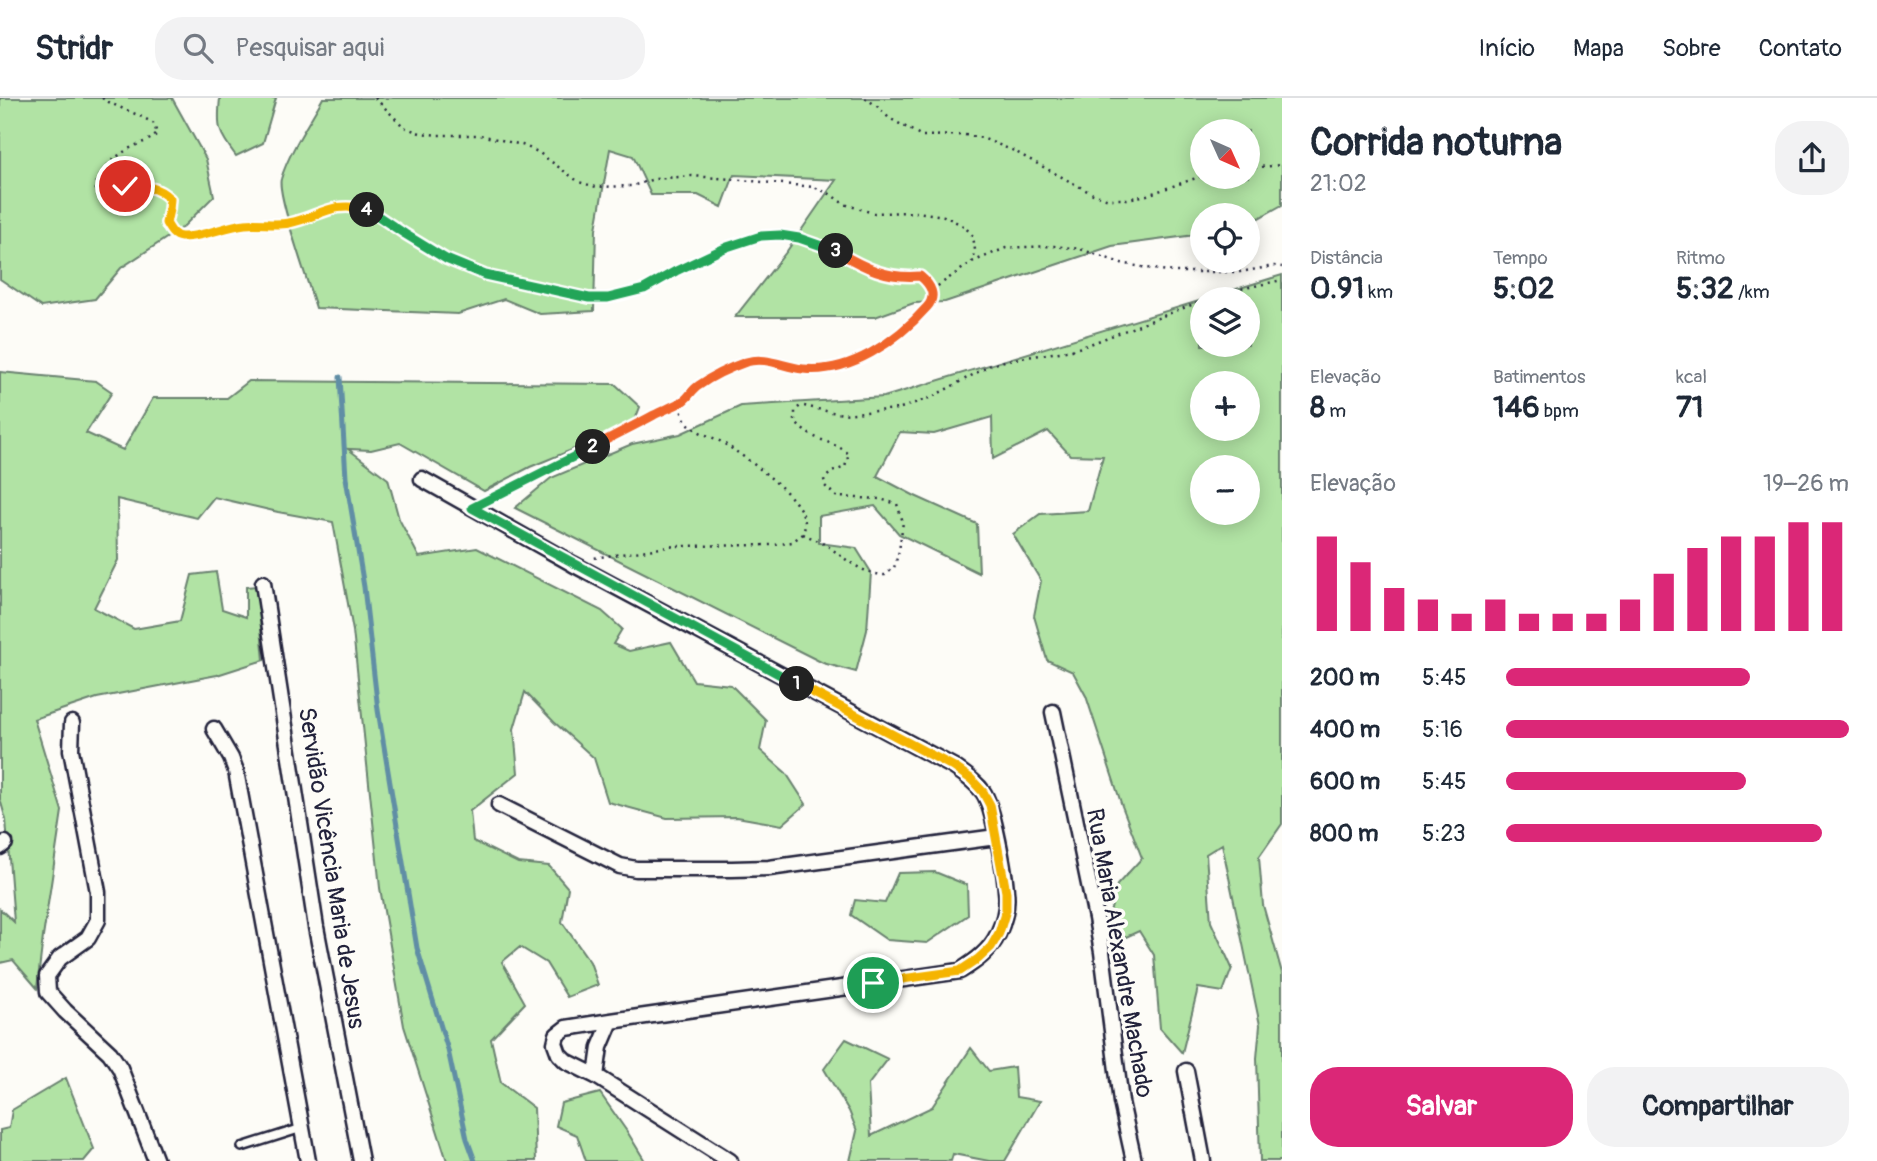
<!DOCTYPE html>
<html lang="pt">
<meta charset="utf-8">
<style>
:root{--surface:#fff;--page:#f2f2f3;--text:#1f2937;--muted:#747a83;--line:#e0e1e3;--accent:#db2777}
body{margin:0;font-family:Pangolin,sans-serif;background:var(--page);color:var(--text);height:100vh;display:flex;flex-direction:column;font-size:26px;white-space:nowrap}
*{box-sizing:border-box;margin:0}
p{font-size:23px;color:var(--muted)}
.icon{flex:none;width:38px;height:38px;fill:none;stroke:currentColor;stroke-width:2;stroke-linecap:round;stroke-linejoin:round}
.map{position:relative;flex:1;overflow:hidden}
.side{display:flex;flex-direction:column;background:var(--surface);width:595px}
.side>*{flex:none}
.needle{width:46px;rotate:135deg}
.fabs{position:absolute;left:1190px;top:21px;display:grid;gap:14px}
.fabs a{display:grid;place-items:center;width:70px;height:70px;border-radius:50%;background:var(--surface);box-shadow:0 4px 18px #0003;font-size:35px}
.pin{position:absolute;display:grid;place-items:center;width:60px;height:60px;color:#fff;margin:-30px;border:4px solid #fff;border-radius:50%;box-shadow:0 2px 7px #0007}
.km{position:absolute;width:35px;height:35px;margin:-18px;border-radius:50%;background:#222;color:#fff;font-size:19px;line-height:35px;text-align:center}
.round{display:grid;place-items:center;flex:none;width:74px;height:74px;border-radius:28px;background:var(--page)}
.overview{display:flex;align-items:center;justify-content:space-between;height:119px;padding:0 28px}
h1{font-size:38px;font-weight:800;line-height:52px}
.figures{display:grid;grid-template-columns:repeat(3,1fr);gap:10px;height:119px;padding:7px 28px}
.figures div{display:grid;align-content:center}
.figures b{font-size:30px;font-weight:800}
.figures small{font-size:19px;font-weight:400}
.figures p{font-size:19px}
.chart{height:196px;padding:14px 28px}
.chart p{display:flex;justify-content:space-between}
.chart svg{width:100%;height:126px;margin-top:7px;stroke:var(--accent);stroke-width:6}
.button{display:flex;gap:14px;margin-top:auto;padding:14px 28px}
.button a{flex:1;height:80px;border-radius:28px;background:var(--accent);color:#fff;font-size:28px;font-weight:800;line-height:80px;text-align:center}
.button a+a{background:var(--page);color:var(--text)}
ul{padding:0 28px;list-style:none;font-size:23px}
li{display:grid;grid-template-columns:112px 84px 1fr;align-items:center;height:52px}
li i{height:18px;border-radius:9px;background:var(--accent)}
header{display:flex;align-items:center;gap:42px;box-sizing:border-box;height:98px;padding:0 35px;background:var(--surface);border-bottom:2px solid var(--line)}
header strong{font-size:33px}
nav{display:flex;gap:38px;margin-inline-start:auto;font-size:24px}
.search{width:490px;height:63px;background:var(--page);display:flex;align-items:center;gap:18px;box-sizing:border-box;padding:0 24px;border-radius:28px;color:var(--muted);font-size:26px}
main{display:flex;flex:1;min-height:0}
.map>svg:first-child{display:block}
.green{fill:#b1e3a4;stroke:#6a8270;stroke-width:2;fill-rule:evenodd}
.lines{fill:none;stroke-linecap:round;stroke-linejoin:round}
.stream{stroke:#618ea5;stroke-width:5}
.service-casing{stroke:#22223b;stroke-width:12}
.minor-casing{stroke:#22223b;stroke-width:19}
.path{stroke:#22223b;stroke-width:2.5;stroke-dasharray:2 5;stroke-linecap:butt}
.service{stroke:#fdfcf7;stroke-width:7}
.minor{stroke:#fdfcf7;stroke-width:14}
.split-1-casing{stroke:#fff;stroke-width:14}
.split-2-casing{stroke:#fff;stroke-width:14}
.split-3-casing{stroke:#fff;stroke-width:14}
.split-4-casing{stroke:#fff;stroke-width:14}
.split-5-casing{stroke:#fff;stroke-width:14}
.split-1{stroke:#f5b400;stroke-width:9}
.split-2{stroke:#22a559;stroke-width:9}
.split-3{stroke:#f0652b;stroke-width:9}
.split-4{stroke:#22a559;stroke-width:9}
.split-5{stroke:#f5b400;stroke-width:9}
.labels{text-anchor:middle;stroke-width:7;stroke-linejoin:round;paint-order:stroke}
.street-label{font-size:24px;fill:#22223b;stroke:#fdfcf7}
</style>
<header>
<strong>Stridr</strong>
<div class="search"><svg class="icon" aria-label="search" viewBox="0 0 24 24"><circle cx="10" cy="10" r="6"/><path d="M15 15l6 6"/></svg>Pesquisar aqui</div>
<nav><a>Início</a><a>Mapa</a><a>Sobre</a><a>Contato</a></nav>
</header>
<main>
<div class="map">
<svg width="1282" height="1063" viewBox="0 0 1282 1063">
<rect width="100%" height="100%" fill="#fdfcf7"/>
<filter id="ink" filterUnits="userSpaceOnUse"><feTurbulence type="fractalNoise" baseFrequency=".0143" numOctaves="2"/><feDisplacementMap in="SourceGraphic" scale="14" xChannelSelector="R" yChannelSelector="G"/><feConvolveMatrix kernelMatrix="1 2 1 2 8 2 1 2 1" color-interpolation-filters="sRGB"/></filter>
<g filter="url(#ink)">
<!-- green -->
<path class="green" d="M0 0H172L206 61 214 98 183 129 121 170 95 201 41 209 0 181Z
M220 0H276L263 45 236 58C218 34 217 30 220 0Z
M323 0H1282V107L1248 126V117H1202V136L1112 148 945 204 914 205 875 219H735L787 153 836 82 734 77 722 109 698 97H651L633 58 610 51 596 131 594 213 540 216 504 201 458 216 316 210C310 190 276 95 281 81 289 54 309 25 323 0ZM1248 33V79H1202V33Z
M1282 177V726L1259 759 1263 807 1282 875V1063H1260L1257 960 1260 927 1222 746 1206 756 1211 824 1232 870 1223 894 1198 890 1182 955 1160 930 1154 857 1139 833 1117 843 1110 815 1117 787 1142 760 1122 708 1086 598 1073 574 1047 562 1034 518 1041 483 1013 436 1040 416 1088 413 1103 358 1070 357 1048 333 993 361 992 319 934 336 900 334 877 378 915 398 977 426 979 475 899 436 875 408 819 418V445L856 450 871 474 867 532 856 574 823 565 515 410 551 380 632 346 680 336 741 308 884 299 1202 202V247H1248V201H1204ZM1248 285V331H1202V285ZM1248 369V415H1202V369Z
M0 274 96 283 112 294 86 335 123 352 153 300H227L249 283 615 286 640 309 633 327 530 369 484 393 400 345 371 352 348 351 388 381 399 421 419 459 477 450 602 513 622 531 613 546 629 553 671 544 694 583 731 587 766 622 760 652 786 675 806 706 782 727 737 719 667 720 608 704 594 660 554 624 525 594 514 631 518 675 470 713 473 743 518 765 549 768 568 790 562 824 590 864 598 887 567 899 546 865 520 849 502 864 525 905 491 941 501 985 534 1010 536 1063H447L404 928 380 790 353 533 333 424 278 414 214 399 197 420 117 401 118 462 94 510 134 531 180 523 192 477 216 474 222 511 246 519V489L257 488 264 562 217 577 97 600 34 621 62 713 43 839 37 890 13 862 0 865V811L14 824 6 722 0 701Z
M935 774 967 787 968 817 927 845 887 842 851 817 855 802 885 805 898 775Z
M846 941 888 961 868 987 871 1038 932 1009 971 950 989 973 1014 969 1016 999 1040 1003 1005 1063H989L953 1056 951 1063H850L857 1033 849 1013 824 971Z
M66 980 94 1051 84 1063H0V1032L9 1030 12 1012Z
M600 995 628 1035 645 1063H586L577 1037 556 1028 561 1005Z"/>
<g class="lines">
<!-- stream -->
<path class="stream" d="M340 279 346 380 364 489 378 612 417 850 448 952 467 1041 475 1063"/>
<!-- service casing -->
<g class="service-casing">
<path id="service" d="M242 1049 302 1030"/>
</g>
<!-- minor casing -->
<g class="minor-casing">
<path id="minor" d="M422 381 573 466 954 669C964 676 975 683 983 694 993 707 1005 775 1006 793 1008 808 1004 823 998 836 990 853 976 863 960 873L611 923 566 930 557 937 555 945 559 956 566 963 596 978 730 1063
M263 485 316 829 361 1063
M1053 614 1096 820 1102 854 1121 1004 1134 1063
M72 625 71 652 98 794V822L88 840 60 860 47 878 48 894 65 913 110 955 120 970 156 1063
M214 631 231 660 236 673 308 1063
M499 707 620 768 636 771H732L769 770 996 739
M0 749 5 745
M1186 973 1203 1063
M596 978 600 949 611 923"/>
</g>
<!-- path -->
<path class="path" d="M102 0C119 11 138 15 154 26L157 36C148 44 142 44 132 49 114 59 102 70 95 89L98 96C107 96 112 93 120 90 137 84 157 88 170 101L166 125 172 135 178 139 190 138 247 125 266 127 285 126 303 122 320 114 337 109H355L372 114 405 136 446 161 486 177 589 200H608L644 191 676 173 727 149 761 138 780 137 799 140 835 152 867 169 884 176 901 180 920 178C929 185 936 195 930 206 929 209 926 211 923 214 902 238 862 265 829 271 801 275 775 258 750 263 731 267 692 286 683 304 678 314 686 325 695 331 703 337 714 339 723 345 744 358 804 400 805 425 805 429 804 432 803 436L792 444 775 447 675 448 593 460
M375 0 404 29 420 35 438 37H480L522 47 538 54 579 84 596 89 632 88 654 81 692 78 731 81 814 89 830 96 844 106 873 115 917 114 944 118 964 128 973 138 975 152 972 164
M865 0 877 8 889 20 922 38 965 37 982 40 1014 53 1093 96 1109 101H1127L1147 97 1202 78
M1248 70 1282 67
M932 192 972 164 1006 150 1025 149 1054 148 1080 151 1121 165 1147 170 1175 174H1240L1274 168 1282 169
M1208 201 1227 194 1282 182
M491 401 684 302
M803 436C812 440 821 444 829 449 847 462 862 476 885 477L894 470 899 453 903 424 897 406 880 401 837 399 825 388 824 381 832 374 845 369 849 356C829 340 814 345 795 324V313L800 308H804L826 313 843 316 898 311 932 299 991 267 1008 262 1072 252 1090 246 1202 203"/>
<!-- service -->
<use href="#service" class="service"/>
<!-- minor -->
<use href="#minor" class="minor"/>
</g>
</g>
<g class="lines" filter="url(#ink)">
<!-- split-1 casing -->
<g class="split-1-casing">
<path id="split-1" d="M797 586 954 669 971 681 983 694 990 707 1006 794V812L999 835 991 849 978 861 960 873 873 885"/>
</g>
<!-- split-2 casing -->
<g class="split-2-casing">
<path id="split-2" d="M593 349 472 410 797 586"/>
</g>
<!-- split-3 casing -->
<g class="split-3-casing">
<path id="split-3" d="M593 349C613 338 634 328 654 317 664 312 674 308 683 303 689 299 692 292 698 288 712 278 729 270 746 264 766 258 783 269 803 271 850 276 897 243 927 209 937 198 931 187 920 178 887 181 865 170 836 153"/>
</g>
<!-- split-4 casing -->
<g class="split-4-casing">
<path id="split-4" d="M367 112 372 114 405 136 446 161 485 177 589 200H608L644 191 676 173 727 149 761 138 780 137 799 140 836 153"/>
</g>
<!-- split-5 casing -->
<g class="split-5-casing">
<path id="split-5" d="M125 88C142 87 157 88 170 101L169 112 166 125C170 132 173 138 181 139 201 140 225 128 245 126 260 124 274 128 289 125 320 119 332 102 367 112"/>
</g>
<!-- split-1 -->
<use href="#split-1" class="split-1"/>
<!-- split-2 -->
<use href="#split-2" class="split-2"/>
<!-- split-3 -->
<use href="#split-3" class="split-3"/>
<!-- split-4 -->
<use href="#split-4" class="split-4"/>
<!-- split-5 -->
<use href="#split-5" class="split-5"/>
</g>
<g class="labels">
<!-- street labels -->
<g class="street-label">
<text transform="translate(332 770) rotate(81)" y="8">Servidão Vicência Maria de Jesus</text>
<text transform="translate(1120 855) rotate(80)" y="8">Rua Maria Alexandre Machado</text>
</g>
</g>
</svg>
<div class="fabs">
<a><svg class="needle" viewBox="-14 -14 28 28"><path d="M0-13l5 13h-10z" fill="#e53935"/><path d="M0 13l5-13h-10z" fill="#747a83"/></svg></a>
<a><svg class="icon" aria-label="locate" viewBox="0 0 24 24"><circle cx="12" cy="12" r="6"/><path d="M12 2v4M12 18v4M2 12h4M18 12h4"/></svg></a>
<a><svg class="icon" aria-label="layers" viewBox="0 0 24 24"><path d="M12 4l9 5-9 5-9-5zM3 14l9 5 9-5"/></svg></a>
<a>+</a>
<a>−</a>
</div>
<div class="pin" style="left:873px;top:885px;background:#1e9e55"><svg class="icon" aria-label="arrive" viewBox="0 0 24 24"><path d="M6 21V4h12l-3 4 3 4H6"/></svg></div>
<div class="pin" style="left:125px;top:88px;background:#d93025"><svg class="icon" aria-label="check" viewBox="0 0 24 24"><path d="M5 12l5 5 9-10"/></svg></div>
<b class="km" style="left:797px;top:586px">1</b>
<b class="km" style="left:593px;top:349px">2</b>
<b class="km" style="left:836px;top:153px">3</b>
<b class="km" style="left:367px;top:112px">4</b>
</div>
<section class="side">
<div class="overview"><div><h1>Corrida noturna</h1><p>21:02</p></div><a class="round"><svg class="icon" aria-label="share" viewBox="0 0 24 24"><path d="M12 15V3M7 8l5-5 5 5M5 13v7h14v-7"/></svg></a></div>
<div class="figures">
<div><p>Distância</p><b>0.91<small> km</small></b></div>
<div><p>Tempo</p><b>5:02</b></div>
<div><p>Ritmo</p><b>5:32<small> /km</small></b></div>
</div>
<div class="figures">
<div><p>Elevação</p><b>8<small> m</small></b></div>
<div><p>Batimentos</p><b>146<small> bpm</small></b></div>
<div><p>kcal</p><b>71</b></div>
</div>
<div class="chart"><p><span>Elevação</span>19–26 m</p>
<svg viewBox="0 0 160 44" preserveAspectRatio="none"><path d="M5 44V11M15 44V20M25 44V29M35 44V33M45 44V38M55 44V33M65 44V38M75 44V38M85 44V38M95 44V33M105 44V24M115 44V15M125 44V11M135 44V11M145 44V6M155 44V6"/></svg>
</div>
<ul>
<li><b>200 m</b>5:45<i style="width:71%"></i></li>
<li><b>400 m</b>5:16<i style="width:100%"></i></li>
<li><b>600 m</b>5:45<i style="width:70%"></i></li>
<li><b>800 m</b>5:23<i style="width:92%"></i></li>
</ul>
<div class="button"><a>Salvar</a><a>Compartilhar</a></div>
</section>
</main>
